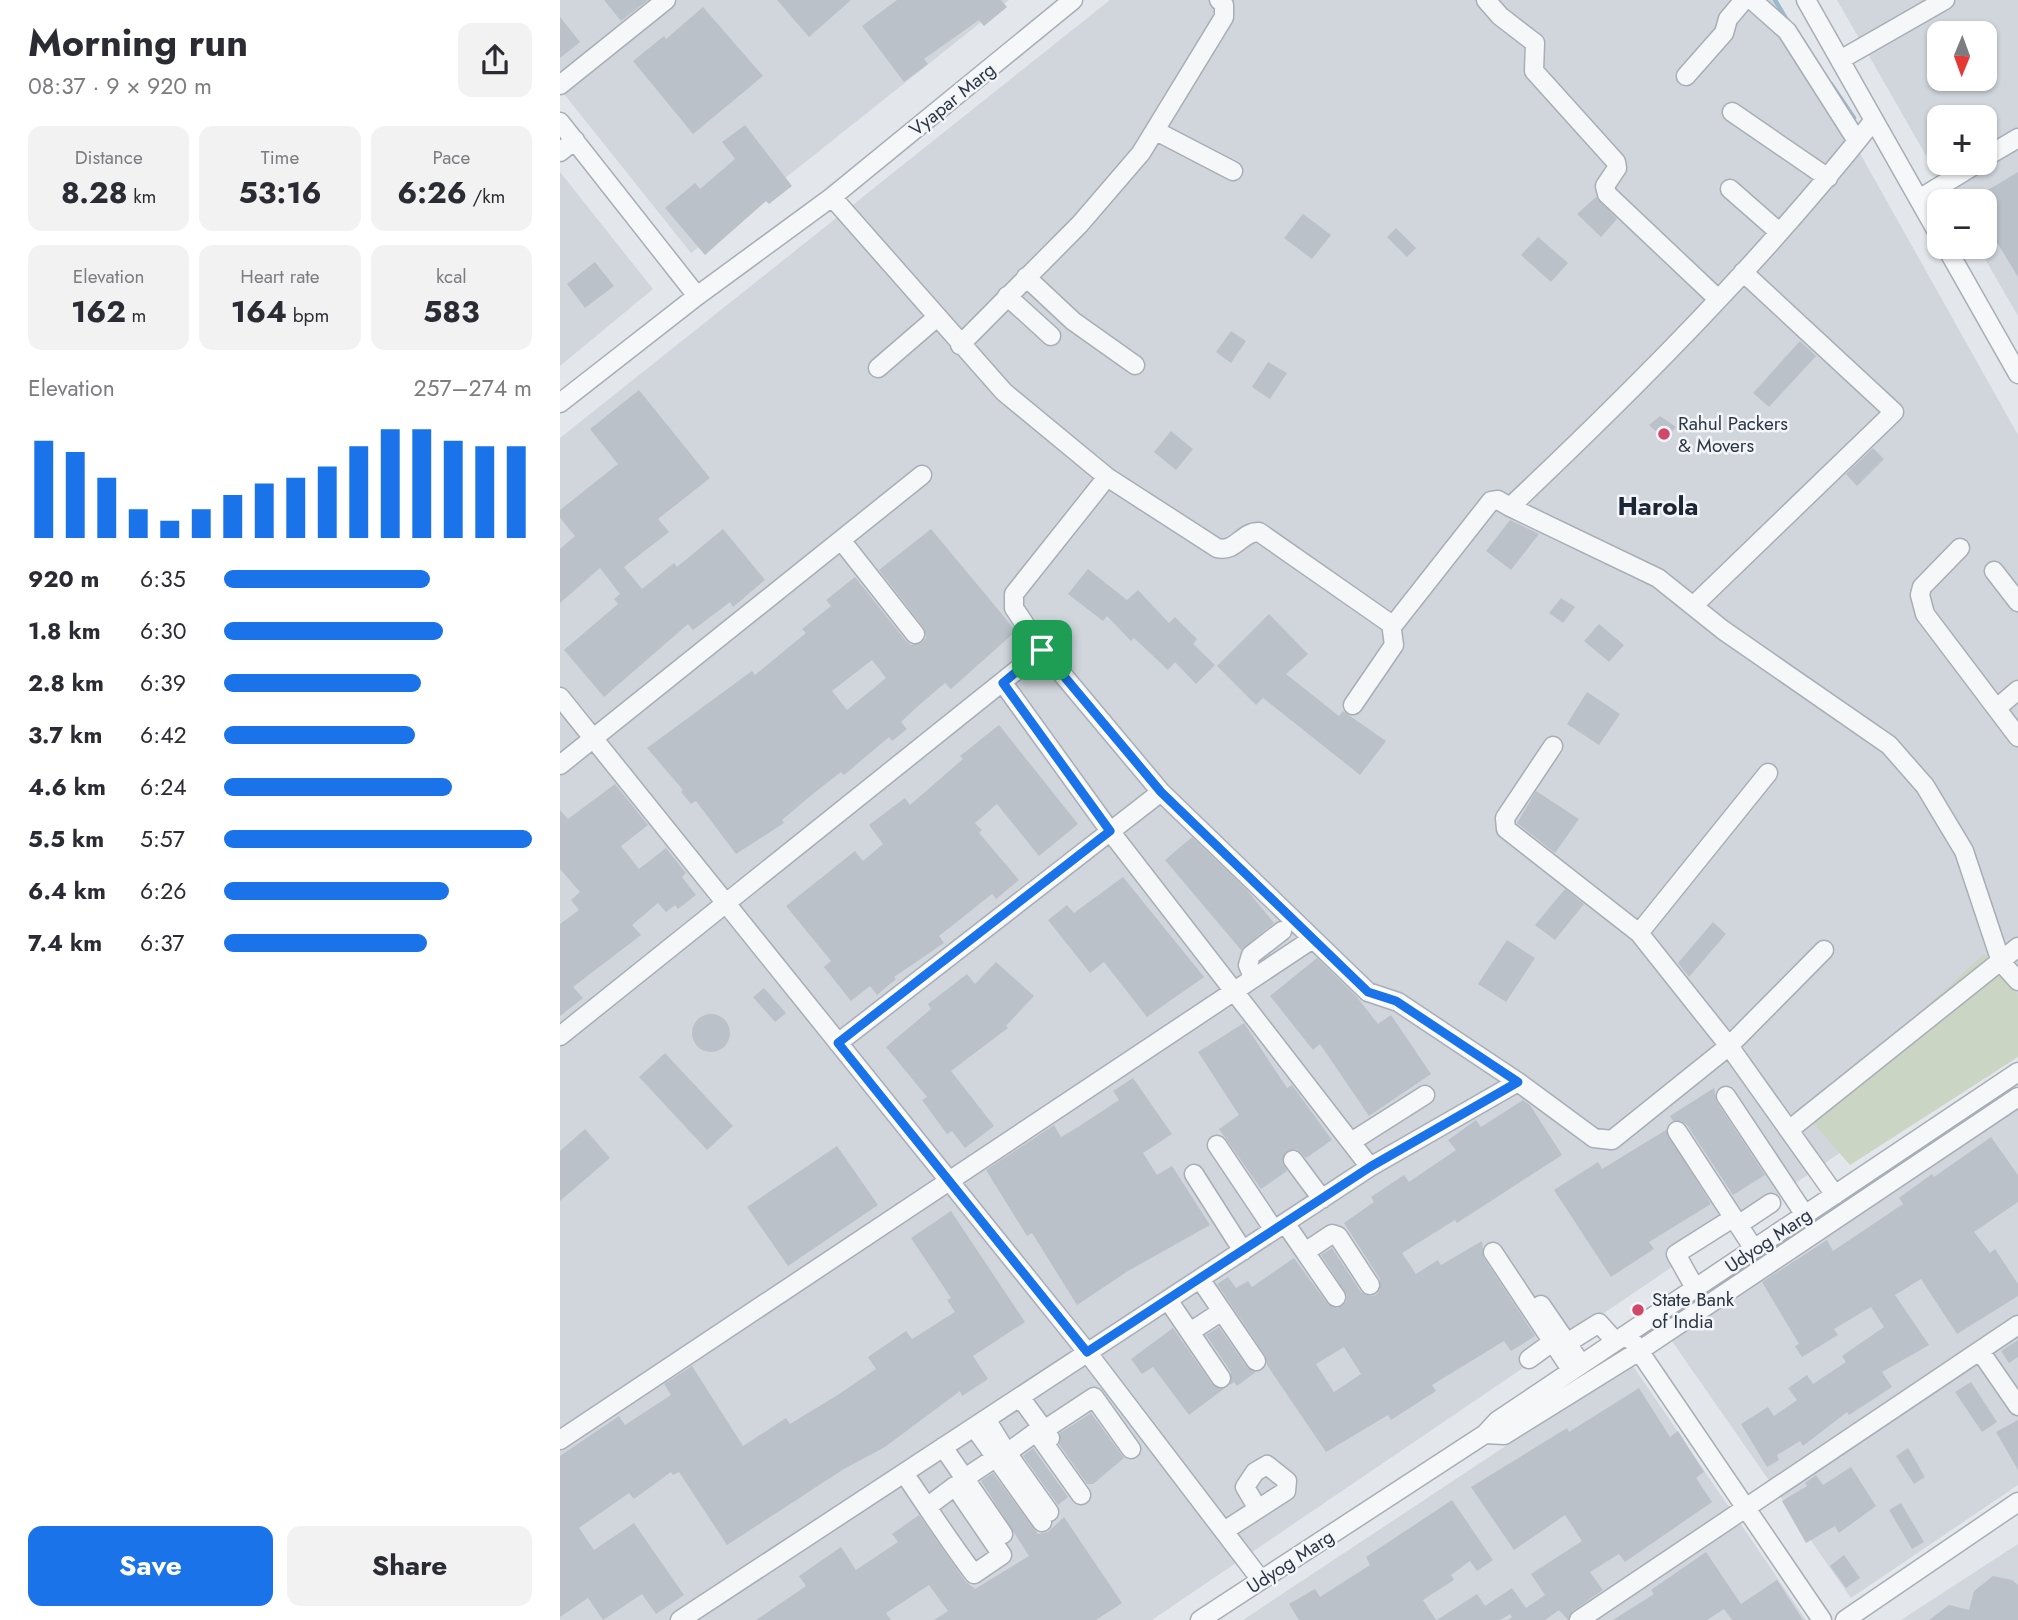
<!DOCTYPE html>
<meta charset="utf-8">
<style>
:root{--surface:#fff;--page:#f2f2f3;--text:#2b2b33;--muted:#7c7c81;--accent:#1a73e8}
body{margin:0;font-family:Jost,sans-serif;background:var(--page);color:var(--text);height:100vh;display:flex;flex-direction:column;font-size:26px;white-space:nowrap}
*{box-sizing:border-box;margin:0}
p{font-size:23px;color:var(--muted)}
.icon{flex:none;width:38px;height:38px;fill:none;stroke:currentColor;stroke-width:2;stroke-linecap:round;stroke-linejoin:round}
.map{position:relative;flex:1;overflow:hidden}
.side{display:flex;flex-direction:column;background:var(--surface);width:560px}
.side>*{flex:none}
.needle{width:46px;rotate:181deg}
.tools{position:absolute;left:1367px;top:21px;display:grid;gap:14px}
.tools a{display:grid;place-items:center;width:70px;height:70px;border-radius:14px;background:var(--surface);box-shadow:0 2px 5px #0004;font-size:35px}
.pin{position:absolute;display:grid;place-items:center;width:60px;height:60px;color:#fff;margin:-30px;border-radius:14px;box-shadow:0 4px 10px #0006}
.round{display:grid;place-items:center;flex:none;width:74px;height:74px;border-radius:14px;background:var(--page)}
.overview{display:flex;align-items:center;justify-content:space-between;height:119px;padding:0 28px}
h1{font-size:38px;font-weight:700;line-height:52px}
.figures{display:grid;grid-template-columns:repeat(3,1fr);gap:10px;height:119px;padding:7px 28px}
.figures div{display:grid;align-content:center;border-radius:14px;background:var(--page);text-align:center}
.figures b{font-size:30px;font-weight:700}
.figures small{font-size:19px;font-weight:400}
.figures p{font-size:19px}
.chart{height:196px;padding:14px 28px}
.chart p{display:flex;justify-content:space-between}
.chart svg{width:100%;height:126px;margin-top:7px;stroke:var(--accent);stroke-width:6}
.button{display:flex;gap:14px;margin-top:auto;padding:14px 28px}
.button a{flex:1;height:80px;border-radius:14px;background:var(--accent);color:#fff;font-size:28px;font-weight:700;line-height:80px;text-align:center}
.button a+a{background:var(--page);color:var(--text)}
ul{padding:0 28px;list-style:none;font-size:23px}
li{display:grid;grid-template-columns:112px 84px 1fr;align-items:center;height:52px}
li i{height:18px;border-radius:9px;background:var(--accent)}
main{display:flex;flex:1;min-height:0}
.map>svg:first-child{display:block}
.built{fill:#d1d6dd;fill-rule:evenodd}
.green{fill:#cad5c4}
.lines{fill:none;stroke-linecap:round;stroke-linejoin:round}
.stream{stroke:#9db8cb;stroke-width:4.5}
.building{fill:#bac1c9;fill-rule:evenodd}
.minor-casing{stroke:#a8aeb6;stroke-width:21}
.minor{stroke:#f6f7f9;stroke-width:18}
.route-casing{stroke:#fff;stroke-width:14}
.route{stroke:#1a73e8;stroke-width:9}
.poi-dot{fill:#d1476a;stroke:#f3f5f8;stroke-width:2.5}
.labels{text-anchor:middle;stroke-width:5;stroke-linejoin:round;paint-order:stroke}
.street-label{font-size:19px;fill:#2a3644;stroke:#f3f5f8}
.poi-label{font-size:19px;fill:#2a3644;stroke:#f3f5f8;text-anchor:start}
.district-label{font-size:26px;font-weight:bold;fill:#1c2735;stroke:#f3f5f8}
</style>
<main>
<section class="side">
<div class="overview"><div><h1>Morning run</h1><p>08:37 · 9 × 920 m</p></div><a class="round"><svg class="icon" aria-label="share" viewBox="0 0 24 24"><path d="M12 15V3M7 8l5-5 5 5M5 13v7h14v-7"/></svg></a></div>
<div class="figures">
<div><p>Distance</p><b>8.28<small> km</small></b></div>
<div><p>Time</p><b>53:16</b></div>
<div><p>Pace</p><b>6:26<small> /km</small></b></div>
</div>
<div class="figures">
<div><p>Elevation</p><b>162<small> m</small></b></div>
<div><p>Heart rate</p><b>164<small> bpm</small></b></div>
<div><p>kcal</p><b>583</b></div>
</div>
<div class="chart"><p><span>Elevation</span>257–274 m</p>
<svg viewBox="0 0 160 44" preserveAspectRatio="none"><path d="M5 44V10M15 44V14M25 44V23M35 44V34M45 44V38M55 44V34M65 44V29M75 44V25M85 44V23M95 44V19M105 44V12M115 44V6M125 44V6M135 44V10M145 44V12M155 44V12"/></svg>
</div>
<ul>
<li><b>920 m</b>6:35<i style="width:67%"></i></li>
<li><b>1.8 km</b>6:30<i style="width:71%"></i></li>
<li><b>2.8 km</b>6:39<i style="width:64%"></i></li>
<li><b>3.7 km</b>6:42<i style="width:62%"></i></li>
<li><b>4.6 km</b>6:24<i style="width:74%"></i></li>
<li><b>5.5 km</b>5:57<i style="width:100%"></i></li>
<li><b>6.4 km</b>6:26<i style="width:73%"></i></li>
<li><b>7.4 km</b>6:37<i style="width:66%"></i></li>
</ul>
<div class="button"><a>Save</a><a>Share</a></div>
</section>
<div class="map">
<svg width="1458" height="1620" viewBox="0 0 1458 1620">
<rect width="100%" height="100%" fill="#e3e7eb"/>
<!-- built -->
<path class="built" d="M0 0H449L131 253 0 89Z
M550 0H1214L1458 435V1032L592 1620H0V438Z
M1277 0H1458V316L1418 247H1424V201H1392ZM1379 33H1424V79H1379ZM1379 117H1424V163H1379Z
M0 172 93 289 0 366Z
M1458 1106V1485L1291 1598 1109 1337Z
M1071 1363 1246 1620H683Z
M1458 1544V1620H1341Z"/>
<!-- green -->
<path class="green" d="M1424 954 1458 995V1057L1290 1165 1247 1116Z"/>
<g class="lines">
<!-- stream -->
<path class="stream" d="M1215 0 1228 22
M1271 84 1294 118"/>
</g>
<!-- building -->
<path class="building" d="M44 0H88L61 21Z
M217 0H291L249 37Z
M337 0H441L447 7 424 26 419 20 364 59 368 64 344 82 302 26Z
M143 7 203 76 133 134 73 61 104 36 106 39Z
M0 17 20 42 0 58Z
M185 125 232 186 209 204 206 201 145 255 105 208 135 183 140 189 175 159 162 142Z
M1458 172V277L1438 244 1433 247 1424 233V201H1410Z
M1036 197 1057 219 1041 237 1017 214Z
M743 214 771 235 752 259 724 238Z
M836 228 856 248 847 257 827 237Z
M978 237 1008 263 991 282 961 255Z
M35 262 54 286 25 308 7 284Z
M671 331 686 341 671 363 656 352Z
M1240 341 1256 356 1209 407 1193 393Z
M708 362 727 373 710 399 692 387Z
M79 390 150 478 98 519 109 532 64 567 82 589 114 563 117 567 163 529 205 580 173 607 170 602 133 630 128 624 44 697 4 650 58 604 54 599 60 594 40 568 0 603V549L15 536 0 518V510L58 464 30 429Z
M1100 416 1116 427 1105 440 1089 425Z
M611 431 633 449 616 470 594 452Z
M1313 448 1324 459 1297 486 1286 474Z
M950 520 979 534 951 570 926 551Z
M371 529 456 631 391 689 385 683 358 706 341 722 347 729 332 741 329 737 284 775 281 772 254 793 222 820 224 823 176 854 136 801 131 804 121 792 123 790 87 748 192 671 195 675 246 633 242 629 271 606 266 600 295 577 346 641 351 645 361 643 366 638 364 628 319 570ZM312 660 326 678 287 710 272 691Z
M528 569 567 600 578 590 609 623 615 617 637 639 633 644 655 665 636 684 615 662 608 670 574 638 571 641 547 616 543 621 508 594Z
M1001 598 1015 607 1003 623 989 613Z
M709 614 748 654 726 674 779 716 783 711 826 741 800 775 703 698 696 705 657 666Z
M1039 624 1064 645 1049 662 1024 641Z
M1027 692 1060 714 1039 745 1007 724Z
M439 725 518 824 479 856 437 804 415 823 422 830 419 833 459 880 436 899 432 894 379 936 384 943 334 977 336 979 317 995 310 986 291 1001 264 967 271 961 226 906 295 851 303 861 323 844 309 825 345 798 350 805 403 759 400 756Z
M55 784 88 825 61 846 79 869 106 848 126 873 122 877 136 895 118 909 115 905 106 912 98 903 72 925 81 935 13 987 23 998 0 1016V924L19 910 11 900 20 892 0 869V810L8 819Z
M976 791 1019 819 995 853 957 823Z
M632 837 686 889 714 923 681 950 605 860Z
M563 877 644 977 587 1017 544 962 530 973 488 920 507 905 514 913Z
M1005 889 1024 904 995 940 975 925Z
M1153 922 1166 934 1129 977 1118 963Z
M947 940 975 958 946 1002 918 984Z
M757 958 796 996 818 1024 831 1015 871 1074 809 1116 760 1044 753 1050 710 996Z
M436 962 474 996 446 1026 448 1028 391 1071 434 1126 405 1148 392 1131 387 1134 362 1100 367 1097 326 1047 371 1009 368 1004 407 974 415 984Z
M204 988 226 1013 215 1022 193 997Z
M132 1033a19 19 0 1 1 38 0a19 19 0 1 1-38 0Z
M684 1023 727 1088 732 1085 772 1140 746 1158 737 1149 727 1151 722 1161 727 1171 701 1189 659 1129 679 1115 638 1052Z
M105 1053 173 1126 147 1150 79 1077Z
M573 1078 612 1134 583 1153 597 1175 612 1166 650 1225 568 1271 517 1305 472 1233 467 1236 426 1170 494 1125 501 1137 518 1127 559 1100 553 1091Z
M1154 1088 1157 1102 1205 1175 1173 1195 1127 1125 1121 1121H1113L1110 1116Z
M963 1100 970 1105 1002 1155 897 1223 895 1220 842 1253 856 1274 878 1260 881 1265 922 1241 924 1258 975 1336 951 1351 944 1341 872 1385 876 1391 831 1420 828 1415 766 1452 707 1365 705 1355 657 1284 668 1277 676 1288 688 1281 692 1287 734 1258 767 1303 778 1308 786 1302 787 1295 761 1255 772 1248 801 1292 810 1296 816 1295 820 1289V1279L784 1223 814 1202 811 1197 844 1175 849 1182 896 1150 888 1140 916 1120 921 1127ZM784 1347 801 1374 774 1392 756 1364Z
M25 1129 50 1158 0 1201V1151Z
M1106 1130 1151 1204 1089 1242 1094 1249 1051 1277 994 1190 1038 1162 1042 1169Z
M1431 1137 1458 1175V1202L1414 1232 1430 1253 1435 1249 1458 1284V1296L1397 1334 1361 1279 1335 1295 1369 1345 1322 1372 1332 1387 1289 1415 1287 1412 1243 1446 1240 1441 1217 1455 1219 1460 1207 1467 1181 1424 1208 1407 1214 1416 1237 1400 1228 1388 1247 1375 1253 1384 1286 1362 1282 1356 1324 1327 1311 1307 1274 1329 1278 1335 1242 1357 1235 1346 1239 1344 1202 1282 1267 1240 1273 1251 1343 1204 1339 1198 1372 1174 1374 1177Z
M277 1146 318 1205 228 1266 187 1207Z
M391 1211 465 1322 413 1356 428 1379 402 1396 400 1391 325 1447 284 1469 167 1545 119 1472 113 1475 111 1472 74 1499 69 1493 19 1528 34 1550 74 1523 124 1595 96 1614 82 1594 43 1620 28 1598 0 1617V1456L59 1416 65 1425 111 1395 104 1384 132 1366 183 1446 226 1418 230 1424 276 1396 316 1369 308 1357 346 1331 352 1339 395 1312 387 1300 391 1298 351 1238Z
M659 1327 687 1367 696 1372 677 1386 674 1382 670 1385 671 1372 646 1335Z
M613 1328 652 1384 665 1388 629 1415 593 1367 582 1374 571 1359Z
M1458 1340V1357L1449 1363 1441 1351Z
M1411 1382 1437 1422 1422 1432 1395 1392Z
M1079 1388 1110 1437 1118 1431 1144 1472 1136 1478 1152 1502 1065 1562 1059 1554 1030 1572 1043 1590 1013 1611 1008 1620 999 1610 985 1620H948L952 1617 950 1614 940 1620H877L917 1594 925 1606 952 1588 966 1608 985 1595 971 1574 1022 1541 1005 1515 954 1550 911 1487 1007 1428 1009 1432Z
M531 1413 564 1458 533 1484H527L499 1444 500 1433Z
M1458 1420V1470L1436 1432Z
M473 1448 508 1497 498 1505 463 1456Z
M1348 1448 1365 1477 1354 1484 1336 1456Z
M1291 1467 1316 1506 1279 1533 1275 1526 1246 1543 1222 1501 1247 1486 1245 1483 1256 1475 1263 1485Z
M433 1473 478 1534 488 1532 504 1517 562 1603 536 1620H374L388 1611 369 1585 326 1613 331 1620H196L246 1586 239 1576 281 1547 296 1570 338 1542 332 1534 359 1515 405 1581 415 1589 469 1556 421 1481Z
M892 1500 933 1560 917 1571 910 1561 891 1575 894 1580 863 1600 876 1620H739L729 1604 755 1589 760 1597 810 1565 806 1557Z
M1341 1503 1364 1542 1352 1549 1329 1510Z
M1146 1552 1181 1604 1217 1580 1243 1620H1172L1164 1609 1147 1620H1053L1094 1594 1091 1590Z
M1284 1555 1300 1578 1286 1588 1270 1566Z
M1433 1576 1452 1580 1458 1585V1620H1369L1389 1605 1409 1610 1414 1591Z"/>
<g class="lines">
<!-- minor casing -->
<g class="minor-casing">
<path id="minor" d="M926 0 940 16 975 43 974 71 1056 162 1057 168 1045 186 1047 194 1158 299
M1192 0 1227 31 1297 141
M1246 0 1379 235
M1280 60 1385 0
M1126 76 1164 33 1168 19 1184 0
M0 85 106 0
M1172 112 1268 178
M1314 120C1204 259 1079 385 950 507L1098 578 1163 630 1329 745 1365 786 1404 851 1441 962 1458 981
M0 122 137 296
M596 131 673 171
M0 152 15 140
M1424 158 1458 138
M1170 189 1219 232
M272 197 444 392 547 477 657 548C676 553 682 531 699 532L828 622 835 623 931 501 938 500 950 507
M1359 199 1418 163
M1386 247 1458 374
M466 277 513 321 575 365
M447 296 491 336
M400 345 520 224 581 153 664 17V5L659 0
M318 368 376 318
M0 403 137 296 272 197 513 0
M281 540 355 634
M1400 548 1362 587 1360 595 1365 614 1458 737
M1434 571 1458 602
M1133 606 1334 412 1183 272
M443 683 550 831 810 1167
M0 697 527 1352 701 1580
M793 705 834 645 831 623
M1437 708 1458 690
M993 746 945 818 946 829 1079 933 1169 1046 1275 1195
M0 765 362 475
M1079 933 1208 773
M693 977 688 965 691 955 722 931
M0 1036 482 650
M278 1043 601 792
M958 1082 1034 1138 1052 1140 1169 1046 1264 950
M1166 1096 1245 1215
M1229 1130 1458 947
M1117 1131 1194 1249
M791 1142 865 1095
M657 1145 714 1230
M733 1160 762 1199
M634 1174 683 1251
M725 1223 745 1252 772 1234 778 1236 810 1285
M1178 1225 1211 1203
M745 1252 776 1297
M933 1252 1012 1371
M640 1279 696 1361
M1135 1288 1116 1254 1165 1223
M608 1300 661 1378
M981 1305 1007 1343
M630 1332 662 1311
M1073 1342 1262 1620
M1420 1351 1458 1406
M969 1359 991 1343
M1021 1364 1007 1343 1039 1323 1055 1341
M460 1397 490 1438
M426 1419 447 1453
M414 1427 482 1522
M484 1430 534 1397 571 1449
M925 1434 944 1435 1079 1351 1458 1097
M0 1440 751 940
M383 1447 443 1534
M344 1473C367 1507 389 1541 414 1574L442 1555 395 1486 367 1507
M405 1478 435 1458
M489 1512 447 1453 473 1434 477 1433 521 1495
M664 1531 726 1491 727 1481 707 1465 695 1472 685 1487 698 1509
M120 1620 810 1167 958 1082 838 1002 808 992 601 792 482 650 454 608V594L547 477
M640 1620 925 1434 937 1421 1458 1072
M1019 1620 1458 1325
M1285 1620 1458 1502"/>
</g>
<!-- minor -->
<use href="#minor" class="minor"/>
</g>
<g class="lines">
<!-- route casing -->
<g class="route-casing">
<path id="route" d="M482 650 601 792 808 992 836 1001 958 1082 810 1167 527 1352 278 1043 550 831 443 683Z"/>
</g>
<!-- route -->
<use href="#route" class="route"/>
</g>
<!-- markers -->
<g class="poi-dot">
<circle cx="1104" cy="434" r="7"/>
<circle cx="1078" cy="1310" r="7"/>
</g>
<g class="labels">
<!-- street labels -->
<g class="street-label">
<text transform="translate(392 99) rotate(-39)" y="7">Vyapar Marg</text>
<text transform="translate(1208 1240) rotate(-34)" y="7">Udyog Marg</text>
<text transform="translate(730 1561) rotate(-33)" y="7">Udyog Marg</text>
</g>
<!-- poi labels -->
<g class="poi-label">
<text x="1118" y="430">Rahul Packers<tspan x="1118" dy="22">&amp; Movers</tspan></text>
<text x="1092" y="1306">State Bank<tspan x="1092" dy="22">of India</tspan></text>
</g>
<!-- district labels -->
<g class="district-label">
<text x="1098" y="515">Harola</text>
</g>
</g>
</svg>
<div class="tools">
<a><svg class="needle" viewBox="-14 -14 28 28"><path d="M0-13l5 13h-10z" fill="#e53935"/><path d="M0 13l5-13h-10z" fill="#7c7c81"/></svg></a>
<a>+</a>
<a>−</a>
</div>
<div class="pin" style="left:482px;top:650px;background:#1e9e55"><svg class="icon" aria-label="arrive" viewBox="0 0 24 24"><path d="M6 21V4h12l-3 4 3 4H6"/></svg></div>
</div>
</main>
